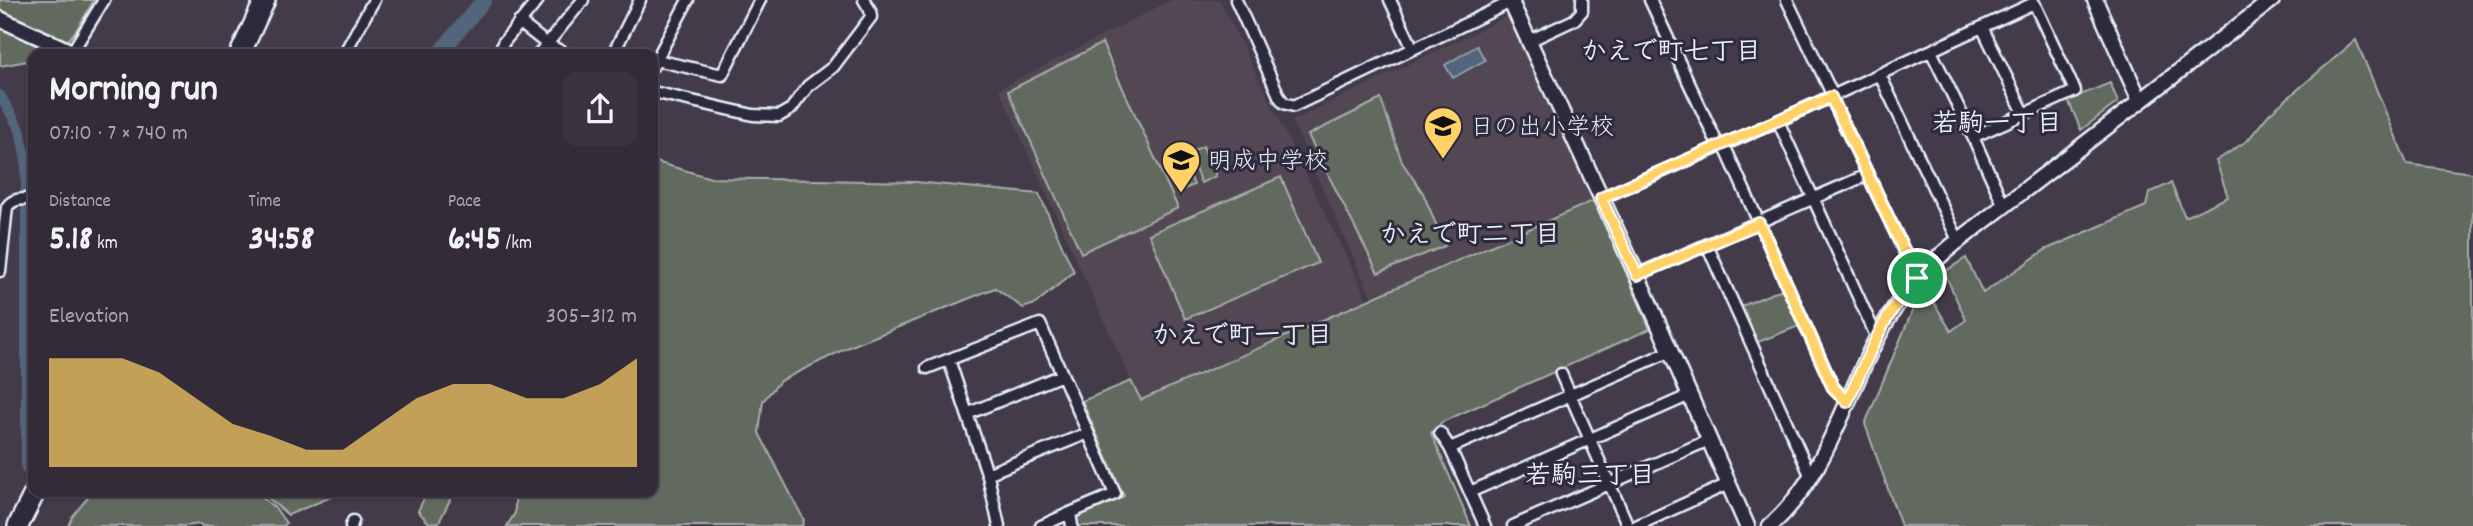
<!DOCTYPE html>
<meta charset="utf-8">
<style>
:root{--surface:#332c38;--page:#3b3440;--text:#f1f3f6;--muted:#a9a7ae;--line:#4e4853;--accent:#ffd166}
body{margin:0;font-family:Dekko,"Klee One",sans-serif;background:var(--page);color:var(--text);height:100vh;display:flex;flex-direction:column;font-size:26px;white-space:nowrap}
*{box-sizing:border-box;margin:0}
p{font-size:23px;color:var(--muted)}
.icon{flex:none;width:38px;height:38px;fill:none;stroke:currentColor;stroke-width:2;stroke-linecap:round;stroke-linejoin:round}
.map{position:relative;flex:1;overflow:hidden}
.details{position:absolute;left:28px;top:49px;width:630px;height:448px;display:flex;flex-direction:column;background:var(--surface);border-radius:14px;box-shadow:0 2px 5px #0004,0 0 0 2px var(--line)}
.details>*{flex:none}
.pin{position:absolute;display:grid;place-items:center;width:60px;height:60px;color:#fff;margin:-30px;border:4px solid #fff;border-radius:50%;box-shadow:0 2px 7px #0007}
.round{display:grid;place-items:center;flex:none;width:74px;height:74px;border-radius:14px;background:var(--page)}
.head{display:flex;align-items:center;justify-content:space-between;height:119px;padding:0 21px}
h1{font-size:38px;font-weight:800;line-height:52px}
.stats{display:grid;grid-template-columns:repeat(3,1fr);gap:10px;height:119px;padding:7px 21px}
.stats div{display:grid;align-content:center}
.stats b{font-size:35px;font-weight:800}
.stats small{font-size:19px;font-weight:400}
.stats p{font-size:19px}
.chart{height:196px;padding:14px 21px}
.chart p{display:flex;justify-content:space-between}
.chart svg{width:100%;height:126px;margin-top:7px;fill:var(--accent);opacity:.7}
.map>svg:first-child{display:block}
.built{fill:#534753}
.green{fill:#626b5f;stroke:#a5aeac;stroke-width:2}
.water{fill:#51657c;stroke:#8d9dae;stroke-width:2}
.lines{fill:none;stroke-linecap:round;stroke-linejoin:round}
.canal{stroke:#51657c;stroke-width:10}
.river{stroke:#51657c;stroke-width:16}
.street-casing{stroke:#e8f1f8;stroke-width:15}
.secondary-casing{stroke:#e8f1f8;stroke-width:19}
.highway-casing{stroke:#e8f1f8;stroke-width:24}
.street{stroke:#2f2a3d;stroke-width:10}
.secondary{stroke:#2f2a3d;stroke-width:14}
.highway{stroke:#2f2a3d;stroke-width:19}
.route-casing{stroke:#fff;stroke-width:14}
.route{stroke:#ffd166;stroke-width:9}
.labels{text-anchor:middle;stroke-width:6;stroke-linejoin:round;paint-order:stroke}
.poi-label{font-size:24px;fill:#e8f1f8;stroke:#2f2a3d;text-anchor:start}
.neighbourhood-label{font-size:26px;font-weight:bold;fill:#e8f1f8;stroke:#2f2a3d}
</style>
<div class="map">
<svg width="2473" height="526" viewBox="0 0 2473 526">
<rect width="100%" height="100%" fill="#443b4a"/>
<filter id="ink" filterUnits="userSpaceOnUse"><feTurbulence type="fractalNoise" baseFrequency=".0143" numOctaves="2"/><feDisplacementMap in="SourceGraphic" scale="14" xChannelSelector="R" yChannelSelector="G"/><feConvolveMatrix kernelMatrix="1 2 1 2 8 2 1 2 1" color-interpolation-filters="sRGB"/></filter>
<g filter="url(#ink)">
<!-- built -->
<path class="built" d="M1171 0H1220L1367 299 1140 400 999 89Z
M1510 15 1595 200 1372 298 1292 121Z"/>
<!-- green -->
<path class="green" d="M0 0H94C79 26 68 54 33 54V60L0 66Z
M2356 40 2407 164 2473 173V526H1901L1865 424 1918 297 1928 293 1951 331 1966 320 1944 272 1966 258 1983 293 2045 250 2146 206 2149 193 2171 183 2185 217 2228 197 2216 161 2248 140 2269 114Z
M1102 43 1178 208 1081 253 1008 91Z
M2110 83 2118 102 2081 130 2068 100Z
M1381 99 1402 162 1423 193 1445 246 1378 273 1308 135Z
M1203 146 1216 176 1201 183 1188 153Z
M1182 155 1194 185 1179 191 1167 162Z
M653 161 711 178 916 182 1039 194 1074 272 1035 304 1023 308 995 288 849 347 780 381 763 401 759 433 804 520 802 526H507L515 513V492H653Z
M1281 177 1318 263 1185 319 1149 234Z
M1595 200 1650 329 1442 422 1431 433 1471 526H1077L1075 517 1124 496 1082 401 1131 381 1141 400Z
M1787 287 1804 324 1753 344 1737 308Z
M92 492 165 496 186 492H255L276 509 286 523 284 526H202L200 524 186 526H68L72 517Z
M261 492H343L288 515Z
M427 492H454L439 522 429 523 418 511Z"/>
<!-- water -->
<path class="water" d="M1477 46 1485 60 1453 78 1445 65Z"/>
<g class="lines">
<!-- canal -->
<path class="canal" d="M0 95 20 130 26 161V469"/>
<!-- river -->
<path class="river" d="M439 54 484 0"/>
<!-- street casing -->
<g class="street-casing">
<path id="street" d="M1236 0 1280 98 1284 103 1294 106 1515 0
M1390 0 1413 49
M1650 0 1719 147
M1787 0 1833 96
M519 22 547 44 566 54
M1982 27 2024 113
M1529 41 1574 20 1582 11V0
M1931 51 1973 137
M72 52 104 0
M344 54 374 0
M500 54 503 43 538 0
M539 54 583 0
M613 54 640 0
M656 60 722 75 760 0
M653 66 688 0
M1880 75 1958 240
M653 92 753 115 779 116 791 109 808 86 833 67 871 17 870 10 864 0
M1831 97 1917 278
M1778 121 1877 338
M1724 145 1833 387 1847 402
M1601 198 1778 121 2034 3 2075 91 1973 137 2004 206
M1707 245 1811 477
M0 271 7 207C13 198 23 199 33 199
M1637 275 1867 175
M949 360 988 476 999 526
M927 368 1040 324 1115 494 1070 513 1072 526
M1561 374 1628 526
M967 414 1062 375
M1440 433 1450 448
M987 474 1088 433
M1470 492 1690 395
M351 526 353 521
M1041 526 1070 513
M1485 526 1450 448 1671 351
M1513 526 1709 440
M1636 526 1728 484"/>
</g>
<!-- secondary casing -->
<g class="secondary-casing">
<path id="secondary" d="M1510 0 1637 275 1747 526
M2095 0 2140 101
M0 19 76 54
M1770 526C1832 471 1847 385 1889 317 1906 288 1927 266 1953 245L2272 0"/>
</g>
<!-- highway casing -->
<g class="highway-casing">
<path id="highway" d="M240 54 265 0
M18 526 35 492"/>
</g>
<!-- street -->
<use href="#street" class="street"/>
<!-- secondary -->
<use href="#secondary" class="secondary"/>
<!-- highway -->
<use href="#highway" class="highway"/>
</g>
</g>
<g class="lines" filter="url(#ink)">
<!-- route casing -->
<g class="route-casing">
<path id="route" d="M1831 97 1917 278C1884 312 1867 360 1847 402L1833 387 1759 223 1637 275 1601 198Z"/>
</g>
<!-- route -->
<use href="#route" class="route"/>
</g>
<!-- icons -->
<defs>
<g id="school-pin" transform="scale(2.0125)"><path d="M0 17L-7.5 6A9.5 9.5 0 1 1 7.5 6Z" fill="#ffd166" stroke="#2f2a3d"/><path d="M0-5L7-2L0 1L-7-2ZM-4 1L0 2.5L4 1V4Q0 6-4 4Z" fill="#111"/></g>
</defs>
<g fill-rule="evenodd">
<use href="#school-pin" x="1443" y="126"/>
<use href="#school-pin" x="1181" y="160"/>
</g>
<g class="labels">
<!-- poi labels -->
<g class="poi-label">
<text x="1470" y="134">日の出小学校</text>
<text x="1208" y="168">明成中学校</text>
</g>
<!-- neighbourhood labels -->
<g class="neighbourhood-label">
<text x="1671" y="59">かえで町七丁目</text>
<text x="1997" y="131">若駒一丁目</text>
<text x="1470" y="242">かえで町二丁目</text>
<text x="1242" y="343">かえで町一丁目</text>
<text x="1590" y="483">若駒三丁目</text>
</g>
</g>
</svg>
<div class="pin" style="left:1917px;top:278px;background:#1e9e55"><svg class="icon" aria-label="arrive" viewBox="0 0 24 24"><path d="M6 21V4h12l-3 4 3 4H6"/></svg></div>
<section class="details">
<div class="head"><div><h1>Morning run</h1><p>07:10 · 7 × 740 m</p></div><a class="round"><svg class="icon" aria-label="share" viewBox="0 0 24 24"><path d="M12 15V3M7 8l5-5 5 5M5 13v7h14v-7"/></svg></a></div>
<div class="stats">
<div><p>Distance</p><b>5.18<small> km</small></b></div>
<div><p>Time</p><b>34:58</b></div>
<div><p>Pace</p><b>6:45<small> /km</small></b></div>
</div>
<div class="chart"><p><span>Elevation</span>305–312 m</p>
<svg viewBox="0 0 160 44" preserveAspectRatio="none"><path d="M0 44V6L10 6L20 6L30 11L40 20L50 29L60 33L70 38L80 38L90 29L100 20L110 15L120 15L130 20L140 20L150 15L160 6V44z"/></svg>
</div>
</section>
</div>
